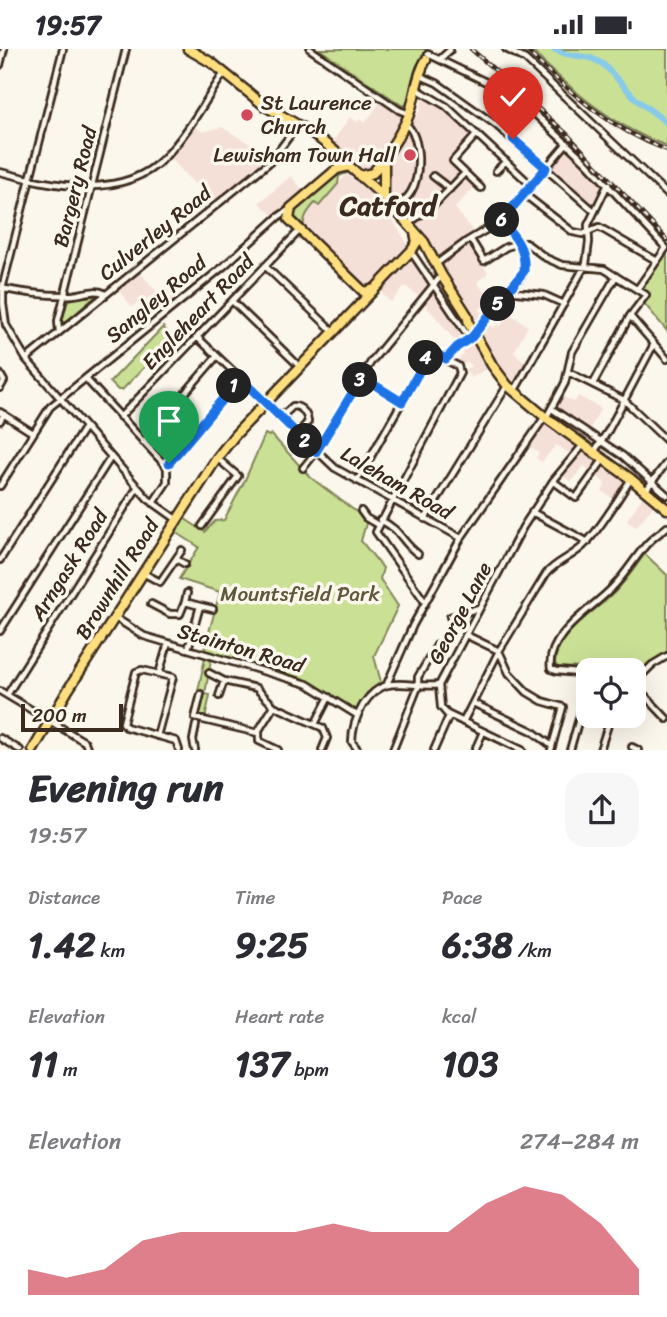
<!DOCTYPE html>
<meta charset="utf-8">
<style>
:root{--surface:#fff;--page:#f7f7f7;--text:#2b2b33;--muted:#7c7c81;--accent:#d1495b}
body{margin:0;font-family:Sriracha,sans-serif;background:var(--page);color:var(--text);height:100vh;display:flex;flex-direction:column;font-size:26px;white-space:nowrap}
*{box-sizing:border-box;margin:0}
p{font-size:23px;color:var(--muted)}
.icon{flex:none;width:38px;height:38px;fill:none;stroke:currentColor;stroke-width:2;stroke-linecap:round;stroke-linejoin:round}
.map{position:relative;height:701px;overflow:hidden}
.details{display:flex;flex-direction:column;background:var(--surface);flex:1}
.details>*{flex:none}
.controls{position:absolute;left:576px;top:609px;display:grid;gap:14px}
.controls a{display:grid;place-items:center;width:70px;height:70px;border-radius:14px;background:var(--surface);box-shadow:0 7px 28px #0002;font-size:35px}
.scale{position:absolute;left:21px;bottom:18px;width:102px;box-sizing:border-box;padding-left:7px;border:4px solid #3b2a1e;border-top:0;font-size:19px;line-height:24px;white-space:nowrap;color:#3b2a1e;-webkit-text-stroke:5px #fbf7ec;paint-order:stroke}
.pin{position:absolute;display:grid;place-items:center;width:60px;height:60px;color:#fff;margin:-72px -30px;border-radius:50% 50% 50% 0;rotate:-45deg;box-shadow:0 0 7px #0007}
.pin .icon{rotate:45deg}
.km{position:absolute;width:35px;height:35px;margin:-18px;border-radius:50%;background:#222;color:#fff;font-size:19px;line-height:35px;text-align:center}
.round{display:grid;place-items:center;flex:none;width:74px;height:74px;border-radius:21px;background:var(--page)}
.overview{display:flex;align-items:center;justify-content:space-between;height:119px;padding:0 28px}
h1{font-size:38px;font-weight:800;line-height:52px}
.metrics{display:grid;grid-template-columns:repeat(3,1fr);gap:10px;height:119px;padding:7px 28px}
.metrics div{display:grid;align-content:center}
.metrics b{font-size:35px;font-weight:800}
.metrics small{font-size:19px;font-weight:400}
.metrics p{font-size:19px}
.chart{height:196px;padding:14px 28px}
.chart p{display:flex;justify-content:space-between}
.chart svg{width:100%;height:126px;margin-top:7px;fill:var(--accent);opacity:.7}
.status{display:flex;justify-content:space-between;align-items:center;height:49px;padding:0 35px;background:var(--surface);direction:ltr}
.status svg{height:19px;fill:currentColor}
.map>svg:first-child{display:block}
.built{fill:#f5e0d7}
.green{fill:#cae095;stroke:#82855a;stroke-width:2}
.lines{fill:none;stroke-linecap:round;stroke-linejoin:round}
.river{stroke:#87cbe9;stroke-width:6}
.minor-casing{stroke:#3b2a1e;stroke-width:10}
.highway-casing{stroke:#3b2a1e;stroke-width:13}
.minor{stroke:#fbf7ec;stroke-width:4.5}
.highway{stroke:#fedf80;stroke-width:8}
.rail-casing{stroke:#3b2a1e;stroke-width:4.5}
.rail{stroke:#fbf7ec;stroke-width:2;stroke-dasharray:5;stroke-linecap:butt}
.route-casing{stroke:#fff;stroke-width:14}
.route{stroke:#1a73e8;stroke-width:9}
.poi-dot{fill:#d1495b;stroke:#fbf7ec;stroke-width:2.5}
.labels{text-anchor:middle;stroke-width:7;stroke-linejoin:round;paint-order:stroke}
.poi-label{font-size:21px;fill:#3b2a1e;stroke:#fbf7ec;text-anchor:start}
.street-label{font-size:21px;fill:#3b2a1e;stroke:#fbf7ec}
.park-label{font-size:21px;fill:#5f583c;stroke:#fbf7ec}
.district-label{font-size:28px;font-weight:bold;fill:#3b2a1e;stroke:#fbf7ec}
</style>
<div class="status"><b>19:57</b><svg viewBox="0 0 49 12"><path d="M0 12V9h3v3zM5 12V6h3v6zM10 12V3h3v9zM15 12V0h3v12zM26 1h20v11H26zM47 4h2v5h-2z"/></svg></div>
<div class="map">
<svg width="667" height="701" viewBox="0 0 667 701">
<rect width="100%" height="100%" fill="#fbf7ec"/>
<filter id="ink" filterUnits="userSpaceOnUse"><feTurbulence type="fractalNoise" baseFrequency=".0143" numOctaves="2"/><feDisplacementMap in="SourceGraphic" scale="14" xChannelSelector="R" yChannelSelector="G"/><feConvolveMatrix kernelMatrix="1 2 1 2 8 2 1 2 1" color-interpolation-filters="sRGB"/></filter>
<g filter="url(#ink)">
<!-- built -->
<path class="built" d="M423 46 438 54 475 86 454 110 479 133 455 159 475 185 468 190 488 224 477 233 484 243 495 233 499 238 479 261 489 269 487 273 494 279 497 275 501 277 509 264 528 277 514 303 518 308 528 314 516 335 490 304 472 268 428 194 390 145 387 125 394 99 420 62Z
M381 52 406 67 369 122 364 121 332 93 350 68 357 73 359 70 365 74Z
M193 76 203 83 222 78 270 107 212 154 170 109Z
M565 100H568L604 136 593 157 549 119Z
M347 125 383 156 409 197 367 240 304 182V178L307 164 316 154 319 156Z
M291 127 306 145 274 167 259 154Z
M411 207 473 293 488 319 471 329 465 321 471 317 468 313 462 316 456 313 464 305 461 299 418 247 405 237 391 253 378 241Z
M139 222 157 243 165 238 175 249 157 266 139 252 132 258 118 240Z
M561 347 575 353 578 347 601 359 589 381 554 361Z
M545 372 627 431 615 451 602 442 605 437 604 433 584 417 571 433 557 423 570 405 556 396 542 413 536 409 539 404 528 396Z
M645 444 656 454 636 478 627 471Z"/>
<!-- green -->
<path class="green" d="M319 0H426L414 31 408 55 403 57Z
M530 0H667V97C613 78 570 40 530 0Z
M345 119 350 123 339 127 338 135 319 157 315 154C307 163 302 170 304 182L293 170V163L295 159 305 154 341 120Z
M667 201V282L643 253 647 247 642 238Z
M97 246 66 273H62L68 251Z
M163 278 173 289 122 341H118L110 333Z
M265 385 269 387 271 385 310 428 367 471 361 492 383 519 380 530 398 557 374 607 381 633 367 644 356 661 303 629 273 623 204 601 220 543 179 530 199 498 174 482 182 468 205 483 215 472 224 471 245 431Z
M645 505 667 526V605L660 608 635 630 634 621 557 618 555 614C557 583 594 564 614 544 626 532 635 518 645 505Z
M205 609 211 611 205 645 210 646 205 670 197 668 200 649 198 642Z"/>
<g class="lines">
<!-- river -->
<path class="river" d="M553 0 566 5 591 9 603 15 637 51 667 74"/>
<!-- minor casing -->
<g class="minor-casing">
<path id="minor" d="M63 0 3 236V255L6 276 26 310 148 450 176 470
M310 0 399 61 409 65
M506 0 525 10 667 145
M428 5 517 48 585 112 666 199 638 239
M440 10 450 1
M0 16 4 0
M423 28 437 34 496 76 594 162
M415 39 446 57 531 136
M477 85 453 112 481 139
M496 122 506 112
M0 123C51 136 122 153 165 108 188 84 205 52 224 24
M433 127 450 140
M524 145 573 183 583 185 599 178 657 212
M395 159C401 154 407 150 411 143 421 126 421 90 407 76
M501 172 519 194H526L546 209 562 216 604 220 646 246 630 267 593 335
M408 175 435 155 465 124
M471 191 484 212 506 198 519 194
M414 207 468 287
M436 215 467 192 501 172 567 94
M265 217 334 283
M0 239C24 244 48 247 73 246 84 245 96 239 105 245
M508 242 544 246 564 255
M232 252 299 317
M630 267 667 310
M59 283 58 272 126 0
M197 288 335 419 461 489
M26 310 271 112 297 77
M568 323 624 351 667 392
M0 325 4 332 0 339
M361 328 402 353
M86 330 167 418
M515 341 586 215 589 193 588 176 608 135
M552 360 623 407 667 446
M0 363 33 384
M120 368 300 181
M281 368 293 357C302 357 307 365 308 373L298 384
M546 369 565 334 572 303 616 227
M0 372 4 365
M143 393 217 307
M594 403 608 382 654 295
M303 419 316 403 371 313 441 227
M357 432 428 307 435 305 446 311 457 297 472 288 523 225 524 212 519 194
M553 432 576 449 603 411
M0 437 50 358 224 217 278 168 290 160
M646 441 667 413
M153 454 167 433V418L174 407 240 329
M361 462 366 469 378 476
M532 463 588 493
M425 470 507 337
M380 471C402 481 401 493 418 505
M202 477 238 427 217 409
M176 510 185 515
M0 511 85 378
M143 524 160 533 182 501
M185 553 187 544
M425 553 376 483 460 324 458 317 446 311
M151 555 170 565H180L185 553 200 557 188 600
M200 557 213 560
M114 568 144 587 307 635 357 666
M450 568 479 559
M0 582 111 408
M466 586 499 602 509 624 527 643 542 652 563 658 551 701
M168 594 159 625 142 621 136 623 123 674 126 678 176 692 179 701
M209 624 224 632 256 639 274 657 323 679 327 689 322 701
M588 625 557 622 551 620C545 587 593 559 612 539 625 526 634 510 646 496 652 489 660 484 667 478
M634 634 652 616 667 607
M387 635 413 576 461 489 544 369
M634 635 667 670
M439 636 523 478 553 432 583 396
M439 636 441 658 447 665 522 701
M0 642 85 693 88 701
M201 645 195 669 258 684
M7 646 137 439
M219 647 224 632
M473 654 532 682 552 697
M274 657 259 681V692L278 701
M463 673 499 602 546 525C556 512 575 507 586 494 603 476 617 451 631 430
M315 675 329 648
M157 687 173 628 159 625
M0 689 20 701
M632 698 638 701
M195 701 193 691 196 676
M358 701 352 693C352 679 356 668 363 656 385 622 408 640 439 636
M393 701 418 638V628L437 596
M434 701 449 667
M475 701 483 683
M570 701 585 649
M600 701 611 667"/>
</g>
<!-- highway casing -->
<g class="highway-casing">
<path id="highway" d="M188 0 212 14 265 57 315 86 343 109 349 117 384 148 424 193 442 227 467 266 469 275 492 316 507 336 545 368 631 430 667 460
M349 117 337 120 291 159 289 170 364 243 374 240
M360 127 373 124C386 107 400 87 408 68 416 49 415 29 426 11
M384 147V109
M33 701 68 641 217 409 235 386 412 201 417 193 415 184"/>
</g>
<!-- minor -->
<use href="#minor" class="minor"/>
<!-- highway -->
<use href="#highway" class="highway"/>
<!-- rail casing -->
<g class="rail-casing">
<path id="rail" d="M471 0 567 85 667 191
M525 0C568 42 610 80 667 101"/>
</g>
<!-- rail -->
<use href="#rail" class="rail"/>
</g>
</g>
<g class="lines" filter="url(#ink)">
<!-- route casing -->
<g class="route-casing">
<path id="route" d="M169 414 240 329 316 403 362 328 402 353 428 307 435 304 446 310 457 298 472 288 524 222C526 200 515 187 501 172L546 119 513 90"/>
</g>
<!-- route -->
<use href="#route" class="route"/>
</g>
<!-- markers -->
<g class="poi-dot">
<circle cx="247" cy="66" r="7"/>
<circle cx="410" cy="106" r="7"/>
</g>
<g class="labels">
<!-- poi labels -->
<g class="poi-label">
<text x="261" y="61">St Laurence<tspan x="261" dy="24">Church</tspan></text>
<text x="396" y="113" text-anchor="end">Lewisham Town Hall</text>
</g>
<!-- street labels -->
<g class="street-label">
<text transform="translate(75 138) rotate(-76)" y="7">Bargery Road</text>
<text transform="translate(155 184) rotate(-39)" y="7">Culverley Road</text>
<text transform="translate(156 250) rotate(-40)" y="7">Sangley Road</text>
<text transform="translate(198 263) rotate(-46)" y="7">Engleheart Road</text>
<text transform="translate(397 434) rotate(30)" y="7">Laleham Road</text>
<text transform="translate(69 516) rotate(-58)" y="7">Arngask Road</text>
<text transform="translate(117 530) rotate(-58)" y="7">Brownhill Road</text>
<text transform="translate(460 564) rotate(-62)" y="7">George Lane</text>
<text transform="translate(241 599) rotate(16)" y="7">Stainton Road</text>
</g>
<!-- park labels -->
<g class="park-label">
<text x="300" y="552">Mountsfield Park</text>
</g>
<!-- district labels -->
<g class="district-label">
<text x="388" y="166">Catford</text>
</g>
</g>
</svg>
<div class="controls">
<a><svg class="icon" aria-label="locate" viewBox="0 0 24 24"><circle cx="12" cy="12" r="6"/><path d="M12 2v4M12 18v4M2 12h4M18 12h4"/></svg></a>
</div>
<div class="scale">200 m</div>
<div class="pin" style="left:169px;top:414px;background:#1e9e55"><svg class="icon" aria-label="arrive" viewBox="0 0 24 24"><path d="M6 21V4h12l-3 4 3 4H6"/></svg></div>
<div class="pin" style="left:513px;top:90px;background:#d93025"><svg class="icon" aria-label="check" viewBox="0 0 24 24"><path d="M5 12l5 5 9-10"/></svg></div>
<b class="km" style="left:234px;top:337px">1</b>
<b class="km" style="left:305px;top:392px">2</b>
<b class="km" style="left:360px;top:331px">3</b>
<b class="km" style="left:426px;top:309px">4</b>
<b class="km" style="left:498px;top:255px">5</b>
<b class="km" style="left:502px;top:171px">6</b>
</div>
<section class="details">
<div class="overview"><div><h1>Evening run</h1><p>19:57</p></div><a class="round"><svg class="icon" aria-label="share" viewBox="0 0 24 24"><path d="M12 15V3M7 8l5-5 5 5M5 13v7h14v-7"/></svg></a></div>
<div class="metrics">
<div><p>Distance</p><b>1.42<small> km</small></b></div>
<div><p>Time</p><b>9:25</b></div>
<div><p>Pace</p><b>6:38<small> /km</small></b></div>
</div>
<div class="metrics">
<div><p>Elevation</p><b>11<small> m</small></b></div>
<div><p>Heart rate</p><b>137<small> bpm</small></b></div>
<div><p>kcal</p><b>103</b></div>
</div>
<div class="chart"><p><span>Elevation</span>274–284 m</p>
<svg viewBox="0 0 160 44" preserveAspectRatio="none"><path d="M0 44V35L10 38L20 35L30 25L40 22L50 22L60 22L70 22L80 19L90 22L100 22L110 22L120 12L130 6L140 9L150 19L160 35V44z"/></svg>
</div>
</section>
